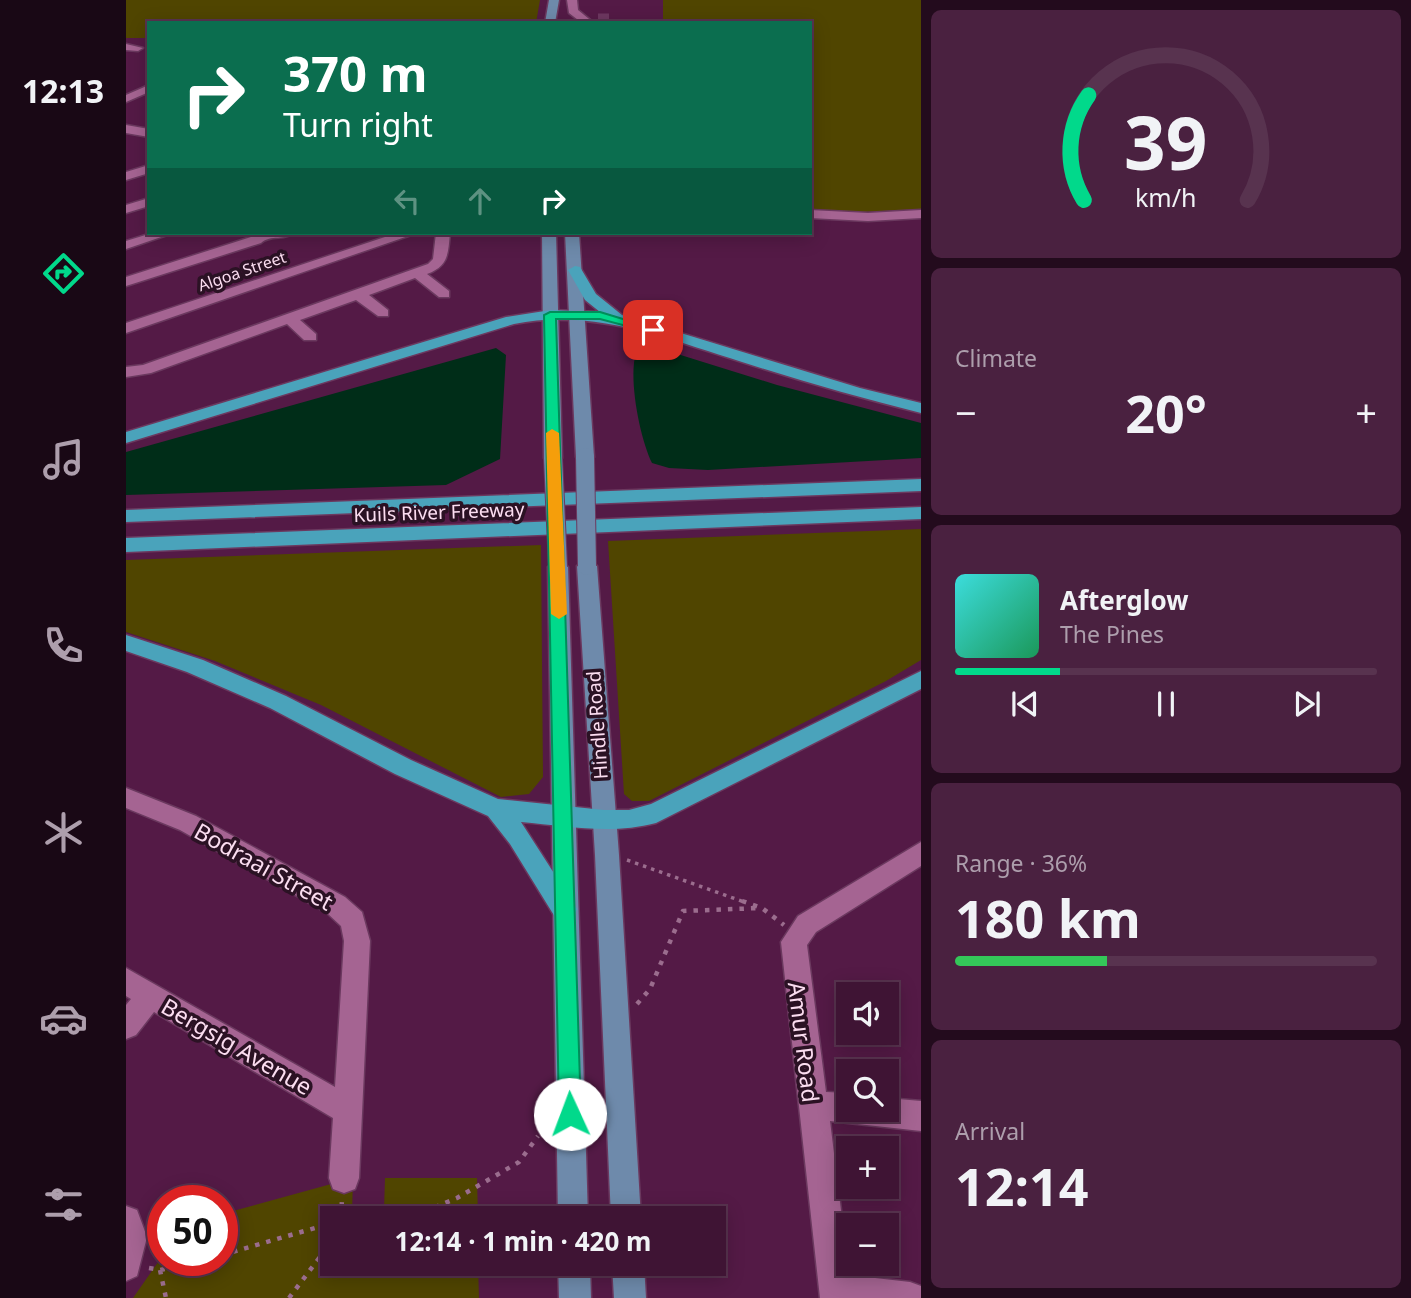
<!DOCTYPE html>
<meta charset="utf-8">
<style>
body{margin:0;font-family:"Noto Sans",sans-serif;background:#4a2140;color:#f1f3f6;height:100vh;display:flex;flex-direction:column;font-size:26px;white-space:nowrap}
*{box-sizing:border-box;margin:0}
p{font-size:23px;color:#ad9eac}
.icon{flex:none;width:38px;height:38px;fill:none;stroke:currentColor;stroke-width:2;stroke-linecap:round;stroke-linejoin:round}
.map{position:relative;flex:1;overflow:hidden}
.panel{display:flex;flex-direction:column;gap:10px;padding:10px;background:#230b1d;width:490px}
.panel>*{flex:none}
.hud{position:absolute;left:21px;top:21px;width:665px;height:214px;border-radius:0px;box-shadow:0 4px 18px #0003,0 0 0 2px #58334f;background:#0b6e4f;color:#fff;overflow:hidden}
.fabs{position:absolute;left:710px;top:982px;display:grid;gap:14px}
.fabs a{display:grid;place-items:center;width:63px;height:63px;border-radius:0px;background:#3f1434;box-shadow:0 4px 18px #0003,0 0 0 2px #58334f;font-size:35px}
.speed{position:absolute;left:21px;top:1185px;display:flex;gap:14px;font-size:35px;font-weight:700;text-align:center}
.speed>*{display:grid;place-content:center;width:91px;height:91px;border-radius:50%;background:#3f1434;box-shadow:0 4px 18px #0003,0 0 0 2px #58334f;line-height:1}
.speed .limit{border:10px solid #d22;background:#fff;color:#111}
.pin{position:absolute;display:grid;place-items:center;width:60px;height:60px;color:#fff;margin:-30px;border-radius:14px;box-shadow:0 4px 10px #0006}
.me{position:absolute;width:77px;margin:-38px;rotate:358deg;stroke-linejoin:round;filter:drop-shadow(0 0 5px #0008)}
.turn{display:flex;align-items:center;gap:24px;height:147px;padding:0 21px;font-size:32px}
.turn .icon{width:91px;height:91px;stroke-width:2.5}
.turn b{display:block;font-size:49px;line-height:60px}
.lanes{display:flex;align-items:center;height:66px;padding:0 21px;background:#0003;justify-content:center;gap:35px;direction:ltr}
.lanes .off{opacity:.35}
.big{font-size:52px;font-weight:700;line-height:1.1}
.panel .widget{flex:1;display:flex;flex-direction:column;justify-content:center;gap:10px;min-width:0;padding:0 24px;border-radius:10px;background:#4a2140}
.panel .dial{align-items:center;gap:0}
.dial svg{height:182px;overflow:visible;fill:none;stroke:#58334f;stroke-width:7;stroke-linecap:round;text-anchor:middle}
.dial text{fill:#f1f3f6;stroke:none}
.song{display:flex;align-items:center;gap:21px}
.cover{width:84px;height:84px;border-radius:10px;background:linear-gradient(135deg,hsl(180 70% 55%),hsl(150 70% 35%))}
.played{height:7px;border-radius:4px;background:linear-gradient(90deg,#01d98b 25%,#58334f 25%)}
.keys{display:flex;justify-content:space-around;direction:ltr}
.heat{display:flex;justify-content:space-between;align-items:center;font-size:38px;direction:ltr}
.charge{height:10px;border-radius:5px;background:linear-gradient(90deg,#34c759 36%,#58334f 0)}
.trip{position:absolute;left:194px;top:1206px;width:406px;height:70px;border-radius:0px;background:#3f1434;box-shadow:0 4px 18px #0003,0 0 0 2px #58334f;font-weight:700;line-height:70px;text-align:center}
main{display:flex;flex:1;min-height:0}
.menu{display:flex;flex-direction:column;width:126px;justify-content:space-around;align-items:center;background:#190815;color:#ad9eac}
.menu .icon{width:49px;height:49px}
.menu .current{color:#01d98b}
.menu b{font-size:32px;color:#f1f3f6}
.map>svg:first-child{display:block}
.green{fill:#504500}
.water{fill:#002d18}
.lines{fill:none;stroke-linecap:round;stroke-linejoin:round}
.minor-tunnel{stroke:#6d3760;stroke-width:11;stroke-dasharray:11 5;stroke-linecap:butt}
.minor-casing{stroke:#6b395f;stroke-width:3}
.major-casing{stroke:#6b395f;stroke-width:3}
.highway-casing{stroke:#6b395f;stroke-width:3}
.path-far1{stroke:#9b6d8e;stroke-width:3.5;stroke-dasharray:3.5 5;stroke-linecap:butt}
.path{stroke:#9b6d8e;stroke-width:4.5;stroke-dasharray:4.5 7;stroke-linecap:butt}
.minor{fill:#a56492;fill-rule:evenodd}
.major{fill:#6e8aab;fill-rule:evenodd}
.highway{fill:#4aa3bb;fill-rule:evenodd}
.major-bridge-casing{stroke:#6b395f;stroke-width:20;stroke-linecap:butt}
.major-bridge{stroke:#6e8aab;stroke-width:18}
.route{fill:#01d98b;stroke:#018d5a;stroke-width:2}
.slow{fill:#f59e0b}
.labels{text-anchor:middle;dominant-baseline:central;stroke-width:7;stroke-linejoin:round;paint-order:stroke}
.far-street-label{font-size:16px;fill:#fbddf0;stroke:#2b1224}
.street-label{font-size:19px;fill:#fbddf0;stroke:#2b1224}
.near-street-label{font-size:23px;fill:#fbddf0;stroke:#2b1224}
</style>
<main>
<nav class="menu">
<b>12:13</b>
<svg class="icon current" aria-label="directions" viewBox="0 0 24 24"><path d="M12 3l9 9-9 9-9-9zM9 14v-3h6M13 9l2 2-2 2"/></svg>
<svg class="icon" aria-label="music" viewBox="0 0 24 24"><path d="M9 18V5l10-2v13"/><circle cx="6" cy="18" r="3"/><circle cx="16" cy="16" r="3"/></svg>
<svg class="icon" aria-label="phone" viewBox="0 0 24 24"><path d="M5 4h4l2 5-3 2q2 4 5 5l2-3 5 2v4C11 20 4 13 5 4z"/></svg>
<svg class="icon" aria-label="climate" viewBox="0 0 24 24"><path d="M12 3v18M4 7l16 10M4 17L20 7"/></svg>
<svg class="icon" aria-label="car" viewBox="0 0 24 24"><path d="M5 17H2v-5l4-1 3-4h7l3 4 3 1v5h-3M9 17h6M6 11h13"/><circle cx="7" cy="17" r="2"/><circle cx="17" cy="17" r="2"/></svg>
<svg class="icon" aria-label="filters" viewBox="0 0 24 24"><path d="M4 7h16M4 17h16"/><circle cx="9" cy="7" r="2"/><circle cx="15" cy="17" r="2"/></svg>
</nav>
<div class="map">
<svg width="795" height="1298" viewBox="0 0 795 1298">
<rect width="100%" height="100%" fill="#541a46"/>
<path class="green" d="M0 0H414L410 23H23V38H0Z
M537 0H795V209L735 212 684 209V23H537Z
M795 529V660L760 681 523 801H506L498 794 482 541Z
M415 545 417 777 403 794 375 797 195 705 89 661 0 632V560Z
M227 1178 226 1214 258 1210 259 1178H351L352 1218H206V1264H352L353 1298H7L37 1255V1260H96V1214Z"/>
<path class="water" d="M370 348 380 355 374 459 320 485 0 495V452Z
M522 349 545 352 651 385 795 423V458L582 470 543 468 526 463C514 439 502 378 510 353Z"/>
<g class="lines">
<path class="minor-tunnel" d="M472 19H483"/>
<g class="minor-casing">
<path id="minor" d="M441 0H451L452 10 468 23H456L443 13Z
M0 44 17 48 12 51 0 50Z
M23 85V92L0 102V95Z
M0 125 23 129V137L0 133Z
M23 165V173L0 180V172Z
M23 198V206L0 213V205Z
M684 210 742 213 795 210V218L742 221 684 218Z
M26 233H47L0 249V241Z
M130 233H168C159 241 145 234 135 243L0 286V277L125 237Z
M271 233H291L0 333V323Z
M310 233H324C322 253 323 266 301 274L323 291V297H313L289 278 243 295 262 310V316H252L230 300 174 320 190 334V340H178L161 324 25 373 0 377V367L17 365 302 264 307 259Z
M0 788 70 816 219 897 236 912 244 941 233 1178 229 1189 218 1193 207 1189 203 1178 207 1118 28 1012 10 1035 0 1039V1005L5 999 0 996V968L209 1087 218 941 215 926 201 913 54 830 0 808Z
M795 842V866L690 932 681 945 700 1092 723 1093V1110H761V1098L795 1101V1131L704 1121 723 1275 784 1282 795 1286V1298H694L655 942 672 916Z
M0 1206 11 1210 21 1237 11 1276 0 1281Z"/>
</g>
<g class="major-casing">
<path id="major" d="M423 0H433L429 23H419Z
M416 233H430L436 458 427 464 418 458Z
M439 233H453L468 457 459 463 450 457Z
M461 559 471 566 493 855 515 1218H485L469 855 451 566Z
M432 560 442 567 462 1218H432L422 567Z
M432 1264H464L465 1298H433Z
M486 1264H518L520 1298H488Z"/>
</g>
<g class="highway-casing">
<path id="highway" d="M449 266 454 267 470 294 496 315 734 388 795 403V413C734 398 675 381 616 362 541 339 468 308 388 324L0 443V432L380 317 425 310 474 312 459 300 442 270Z
M795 479V491L0 522V510Z
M795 507V519L0 552V538Z
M0 635 77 660 160 696 285 760 372 799 478 810H503L525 804 795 671V689L530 823C485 835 441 826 395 822L451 909 447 917 438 921 429 917 384 844 362 816 269 774 144 708 61 672 0 651Z"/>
</g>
<path class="path-far1" d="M501 860 621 903"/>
<path class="path" d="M616 901 636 908 658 925
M511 1004 524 989 557 911 634 908
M215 1218 216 1199
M253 1218 291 1215 331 1198 393 1162 412 1136
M96 1255 206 1223
M23 1268 34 1270 79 1260
M34 1270 40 1298
M163 1298 206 1241"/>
<use href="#minor" class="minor"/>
<use href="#major" class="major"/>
<use href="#highway" class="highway"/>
<g class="major-bridge-casing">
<path id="major-bridge" d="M459 457 461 566
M427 458 432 567"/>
</g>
<use href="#major-bridge" class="major-bridge"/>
</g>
<path class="route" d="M474 312 533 330 527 333 474 319H430L455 1114 452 1121 444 1125 436 1121 433 1114 418 315 424 312Z"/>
<path class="slow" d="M426 429 433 433 441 614 433 619 425 614 420 433Z"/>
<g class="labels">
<g class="far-street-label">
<text transform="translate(116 271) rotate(-19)">Algoa Street</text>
</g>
<g class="street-label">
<text transform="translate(313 512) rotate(-2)">Kuils River Freeway</text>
<text transform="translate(471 725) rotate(-94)">Hindle Road</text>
</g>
<g class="near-street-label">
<text transform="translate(138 866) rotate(29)">Bodraai Street</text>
<text transform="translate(678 1042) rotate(83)">Amur Road</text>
<text transform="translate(111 1046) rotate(30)">Bergsig Avenue</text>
</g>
</g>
</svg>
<div class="fabs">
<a><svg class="icon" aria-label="sound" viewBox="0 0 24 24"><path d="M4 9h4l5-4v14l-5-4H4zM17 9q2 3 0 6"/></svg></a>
<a><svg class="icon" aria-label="search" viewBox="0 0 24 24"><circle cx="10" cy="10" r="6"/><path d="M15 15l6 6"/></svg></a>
<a>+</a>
<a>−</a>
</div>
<div class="speed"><div class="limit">50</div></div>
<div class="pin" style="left:527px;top:330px;background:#d93025"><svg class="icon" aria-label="arrive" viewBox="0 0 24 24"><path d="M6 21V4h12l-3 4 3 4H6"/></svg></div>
<svg class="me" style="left:444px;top:1114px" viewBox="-20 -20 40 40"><circle r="19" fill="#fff"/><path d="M0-13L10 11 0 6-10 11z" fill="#01d98b"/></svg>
<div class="trip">12:14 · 1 min · 420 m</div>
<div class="hud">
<div class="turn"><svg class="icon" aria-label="right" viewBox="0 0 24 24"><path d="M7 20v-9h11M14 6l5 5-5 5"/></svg><div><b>370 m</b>Turn right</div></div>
<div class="lanes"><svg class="icon off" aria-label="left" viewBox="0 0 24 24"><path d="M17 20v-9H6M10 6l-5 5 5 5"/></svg><svg class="icon off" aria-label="ahead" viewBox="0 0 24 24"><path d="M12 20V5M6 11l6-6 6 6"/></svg><svg class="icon" aria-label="right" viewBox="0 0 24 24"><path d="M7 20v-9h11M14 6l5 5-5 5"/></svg></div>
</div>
</div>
<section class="panel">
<div class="widget dial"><svg viewBox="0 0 100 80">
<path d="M14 69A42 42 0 1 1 86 69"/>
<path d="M14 69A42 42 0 0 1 16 23" stroke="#01d98b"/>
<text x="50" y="56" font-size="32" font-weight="700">39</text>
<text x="50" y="72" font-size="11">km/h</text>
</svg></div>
<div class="widget"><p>Climate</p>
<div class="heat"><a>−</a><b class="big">20°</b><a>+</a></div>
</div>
<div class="widget">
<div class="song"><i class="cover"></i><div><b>Afterglow</b><p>The Pines</p></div></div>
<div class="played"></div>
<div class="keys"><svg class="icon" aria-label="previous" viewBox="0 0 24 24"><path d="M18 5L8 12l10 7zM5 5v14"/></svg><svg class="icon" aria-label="pause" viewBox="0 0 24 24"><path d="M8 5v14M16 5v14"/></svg><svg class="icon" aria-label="next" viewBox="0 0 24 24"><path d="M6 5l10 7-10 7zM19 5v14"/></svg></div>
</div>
<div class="widget"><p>Range · 36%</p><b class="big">180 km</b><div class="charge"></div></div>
<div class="widget"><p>Arrival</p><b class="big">12:14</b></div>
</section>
</main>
